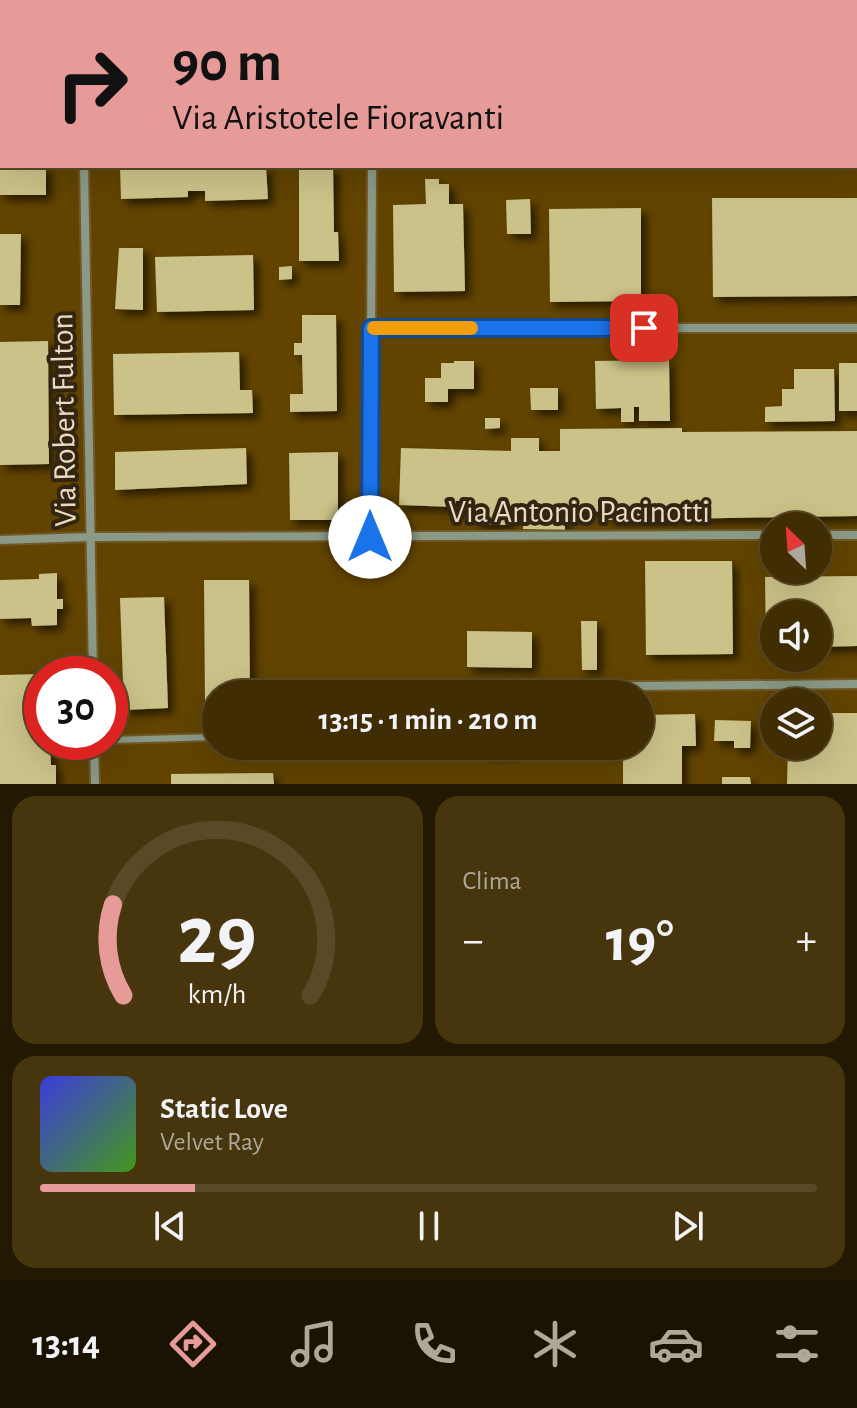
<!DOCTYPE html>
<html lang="it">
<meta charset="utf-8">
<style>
body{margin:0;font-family:"Alegreya Sans",sans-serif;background:#47350e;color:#f1f3f6;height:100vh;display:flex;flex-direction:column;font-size:30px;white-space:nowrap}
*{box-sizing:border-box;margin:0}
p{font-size:26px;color:#aea89a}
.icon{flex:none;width:44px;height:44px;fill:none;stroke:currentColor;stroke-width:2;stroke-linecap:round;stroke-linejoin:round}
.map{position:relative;height:784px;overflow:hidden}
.drawer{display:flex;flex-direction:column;gap:12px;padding:12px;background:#231902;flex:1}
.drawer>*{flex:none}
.top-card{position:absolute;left:0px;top:0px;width:858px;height:168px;box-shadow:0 8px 32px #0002,0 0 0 2px #594926;background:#e69b98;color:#111;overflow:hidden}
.needle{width:52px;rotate:335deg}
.buttons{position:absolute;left:760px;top:512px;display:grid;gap:16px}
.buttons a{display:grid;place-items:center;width:72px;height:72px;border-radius:50%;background:#402d04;box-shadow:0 8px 32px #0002,0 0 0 2px #594926;font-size:40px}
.speed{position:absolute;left:24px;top:656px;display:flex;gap:16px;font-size:40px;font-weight:700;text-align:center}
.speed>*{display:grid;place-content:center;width:104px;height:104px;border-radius:50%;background:#402d04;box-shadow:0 8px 32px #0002,0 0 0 2px #594926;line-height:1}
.speed .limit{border:12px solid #d22;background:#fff;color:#111}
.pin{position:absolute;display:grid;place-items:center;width:68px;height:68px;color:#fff;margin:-34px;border-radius:16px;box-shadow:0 4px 12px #0006}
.me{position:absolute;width:88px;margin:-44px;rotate:0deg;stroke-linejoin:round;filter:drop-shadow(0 0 6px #0008)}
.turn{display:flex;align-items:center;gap:28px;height:168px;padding:0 40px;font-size:36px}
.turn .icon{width:104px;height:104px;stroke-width:2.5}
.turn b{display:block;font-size:56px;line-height:68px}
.big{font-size:60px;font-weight:700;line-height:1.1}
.drawer .widget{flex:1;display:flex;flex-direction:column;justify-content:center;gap:12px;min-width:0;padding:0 28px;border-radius:24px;background:#47350e}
.drawer .dial{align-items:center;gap:0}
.dial svg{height:208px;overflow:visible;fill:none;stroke:#594926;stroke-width:7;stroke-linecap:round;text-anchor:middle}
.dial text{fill:#f1f3f6;stroke:none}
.song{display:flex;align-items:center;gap:24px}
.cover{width:96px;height:96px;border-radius:12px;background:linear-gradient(135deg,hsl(240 70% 55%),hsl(100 70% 35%))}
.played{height:8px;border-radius:4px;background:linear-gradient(90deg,#e69b98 20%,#594926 20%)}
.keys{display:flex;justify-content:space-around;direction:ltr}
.heat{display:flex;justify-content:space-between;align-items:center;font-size:44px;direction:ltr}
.drawer .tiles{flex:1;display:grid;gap:12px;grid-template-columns:1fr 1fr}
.widget:last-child{grid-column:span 2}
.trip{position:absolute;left:202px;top:680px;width:452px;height:80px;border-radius:40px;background:#402d04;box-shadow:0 8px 32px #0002,0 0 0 2px #594926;font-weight:700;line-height:80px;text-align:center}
.tabs{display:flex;height:128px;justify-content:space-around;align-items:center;background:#1a1202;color:#aea89a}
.tabs .icon{width:56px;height:56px}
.tabs .on{color:#e69b98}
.tabs b{font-size:36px;color:#f1f3f6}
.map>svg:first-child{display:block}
.built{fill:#624400;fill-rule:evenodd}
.building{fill:#cbc289;filter:url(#shadow)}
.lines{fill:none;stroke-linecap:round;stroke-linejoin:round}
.service-casing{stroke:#705827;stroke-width:10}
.minor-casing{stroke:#705827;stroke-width:12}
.service{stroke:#8a9a87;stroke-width:6}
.minor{stroke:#8a9a87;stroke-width:8}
.route-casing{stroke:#114b97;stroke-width:20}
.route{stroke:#1a73e8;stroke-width:14}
.slow{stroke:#f59e0b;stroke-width:14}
.labels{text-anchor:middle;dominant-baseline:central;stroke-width:8;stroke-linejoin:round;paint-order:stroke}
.street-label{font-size:32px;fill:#e9dac1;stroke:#322612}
</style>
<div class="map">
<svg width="857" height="784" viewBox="0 0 857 784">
<defs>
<filter id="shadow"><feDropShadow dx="5.5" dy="5.5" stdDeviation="4" flood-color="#0009"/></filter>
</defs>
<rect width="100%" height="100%" fill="#563c05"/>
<path class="built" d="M0 0 202 2H2V166H856V2L372 0H857V784H0ZM774 526H818V570H774ZM774 614H818V658H774ZM42 674H110V742H42ZM216 694H640V746H216ZM774 702H818V746H774Z"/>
<path class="building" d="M0 166H46V195H0Z
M120 166H266L268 199 205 201V191H188V197L121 199Z
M299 166H333L334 232H338L339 261H299Z
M425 179H439V184H449V204H463L465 291 394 292 393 205 426 204Z
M712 198H857V296L713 297Z
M530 199 531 234H507L506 200Z
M641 208V301L550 302 549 209Z
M0 234H21L20 305H0Z
M119 248H143V310L115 309Z
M253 255 254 310 157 312 155 257Z
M292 266V279L279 280V267Z
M302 315H336L337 411 290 412V394H303L302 355H294V343H302Z
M48 341 49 464 0 465V342Z
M239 352 240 390H252L253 413 114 415 113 354Z
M669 360 670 421H639V407H634V422H621V408L596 409 595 361Z
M454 361H474V389H448V402H425V378H441V363H454Z
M839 363H857V411H839Z
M794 369H834L835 421 765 422V407L782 406V389H794Z
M530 388H558V410H531Z
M485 418H500V428L485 429Z
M682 428V432L857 431V516L608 520V512L565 510V530L523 529 524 509 509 508 508 525 475 524V501H456V507L399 505 401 448 511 451V438H539V451H560V429Z
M246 448 247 484 115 490V452Z
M338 452V520H290L289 453Z
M645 561H732L733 654 646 655Z
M57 573V599H63V609H57V625L32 626 31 618 0 619V580L39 579V574Z
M857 576V646L818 647V614H774V648H766L765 577Z
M204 580H249L250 694H216V703H205Z
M164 597 168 708 124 710 120 598Z
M581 621H597V670H582Z
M467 631 532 632V668L467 667Z
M42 674V742H50L51 765H56V784H0V675Z
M818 713H857V784H787L788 746H818Z
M695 714 696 746H682V784H623V746H640V715Z
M715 720 751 721 750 748H734V741H714Z
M482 746H513V753L482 754Z
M273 773 274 784H171V774Z
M722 777H750L751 784H722Z"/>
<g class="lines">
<g class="service-casing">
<path id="service" d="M110 740 216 737"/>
</g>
<g class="minor-casing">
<path id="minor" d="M82 0V2
M371 0V2
M856 162H857
M84 166 93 674
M371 328H857
M818 535H857
M370 537 372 166
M0 540 89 537 774 535
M537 687 857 684
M94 742 95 784"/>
</g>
<use href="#service" class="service"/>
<use href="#minor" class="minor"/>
</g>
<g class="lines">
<g class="route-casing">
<path id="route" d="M370 537 371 328H644"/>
</g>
<use href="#route" class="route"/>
<path class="slow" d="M374 328H471"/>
</g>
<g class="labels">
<g class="street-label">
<text transform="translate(64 420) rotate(-91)">Via Robert Fulton</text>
<text x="579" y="512">Via Antonio Pacinotti</text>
</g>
</g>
</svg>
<div class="buttons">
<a><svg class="needle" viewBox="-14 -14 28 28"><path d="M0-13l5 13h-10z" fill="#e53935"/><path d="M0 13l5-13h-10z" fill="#aea89a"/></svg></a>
<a><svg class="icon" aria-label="sound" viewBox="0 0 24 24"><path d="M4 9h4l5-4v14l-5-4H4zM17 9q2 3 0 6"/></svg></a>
<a><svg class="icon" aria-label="layers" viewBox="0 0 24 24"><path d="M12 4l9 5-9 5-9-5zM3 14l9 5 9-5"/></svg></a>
</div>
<div class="speed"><div class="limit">30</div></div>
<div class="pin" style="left:644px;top:328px;background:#d93025"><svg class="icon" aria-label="arrive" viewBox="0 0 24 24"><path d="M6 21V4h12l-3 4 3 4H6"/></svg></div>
<svg class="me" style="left:370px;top:537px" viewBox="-20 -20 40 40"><circle r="19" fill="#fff"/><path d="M0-13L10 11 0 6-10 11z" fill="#1a73e8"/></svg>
<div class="trip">13:15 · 1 min · 210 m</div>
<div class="top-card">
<div class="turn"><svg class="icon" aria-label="right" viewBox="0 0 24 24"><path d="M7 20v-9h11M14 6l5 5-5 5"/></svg><div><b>90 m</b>Via Aristotele Fioravanti</div></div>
</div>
</div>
<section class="drawer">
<div class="tiles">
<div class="widget dial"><svg viewBox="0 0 100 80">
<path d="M14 69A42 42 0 1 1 86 69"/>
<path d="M14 69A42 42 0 0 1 10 34" stroke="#e69b98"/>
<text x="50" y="56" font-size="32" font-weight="700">29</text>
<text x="50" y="72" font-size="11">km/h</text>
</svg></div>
<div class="widget"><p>Clima</p>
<div class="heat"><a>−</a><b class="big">19°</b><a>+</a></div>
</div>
<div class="widget">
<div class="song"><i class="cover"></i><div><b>Static Love</b><p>Velvet Ray</p></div></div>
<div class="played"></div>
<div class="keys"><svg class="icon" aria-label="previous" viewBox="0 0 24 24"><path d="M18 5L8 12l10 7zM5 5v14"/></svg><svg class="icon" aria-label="pause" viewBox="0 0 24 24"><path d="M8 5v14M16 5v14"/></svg><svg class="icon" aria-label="next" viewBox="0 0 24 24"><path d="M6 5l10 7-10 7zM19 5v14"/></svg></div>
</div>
</div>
</section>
<nav class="tabs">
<b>13:14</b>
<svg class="icon on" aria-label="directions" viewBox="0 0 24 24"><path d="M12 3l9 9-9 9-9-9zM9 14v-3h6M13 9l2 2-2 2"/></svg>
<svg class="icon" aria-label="music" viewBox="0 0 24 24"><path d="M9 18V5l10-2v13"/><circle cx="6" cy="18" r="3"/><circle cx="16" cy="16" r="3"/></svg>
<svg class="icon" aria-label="phone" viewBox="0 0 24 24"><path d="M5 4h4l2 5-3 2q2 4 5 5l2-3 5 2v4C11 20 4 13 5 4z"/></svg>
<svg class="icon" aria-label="climate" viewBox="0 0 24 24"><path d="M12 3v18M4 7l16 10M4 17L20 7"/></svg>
<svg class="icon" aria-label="car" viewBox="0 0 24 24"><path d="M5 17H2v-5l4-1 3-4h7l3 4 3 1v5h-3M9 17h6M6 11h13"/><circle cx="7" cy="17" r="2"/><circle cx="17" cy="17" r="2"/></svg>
<svg class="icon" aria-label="filters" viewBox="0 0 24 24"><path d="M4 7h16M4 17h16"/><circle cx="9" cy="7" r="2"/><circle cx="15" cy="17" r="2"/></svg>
</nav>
